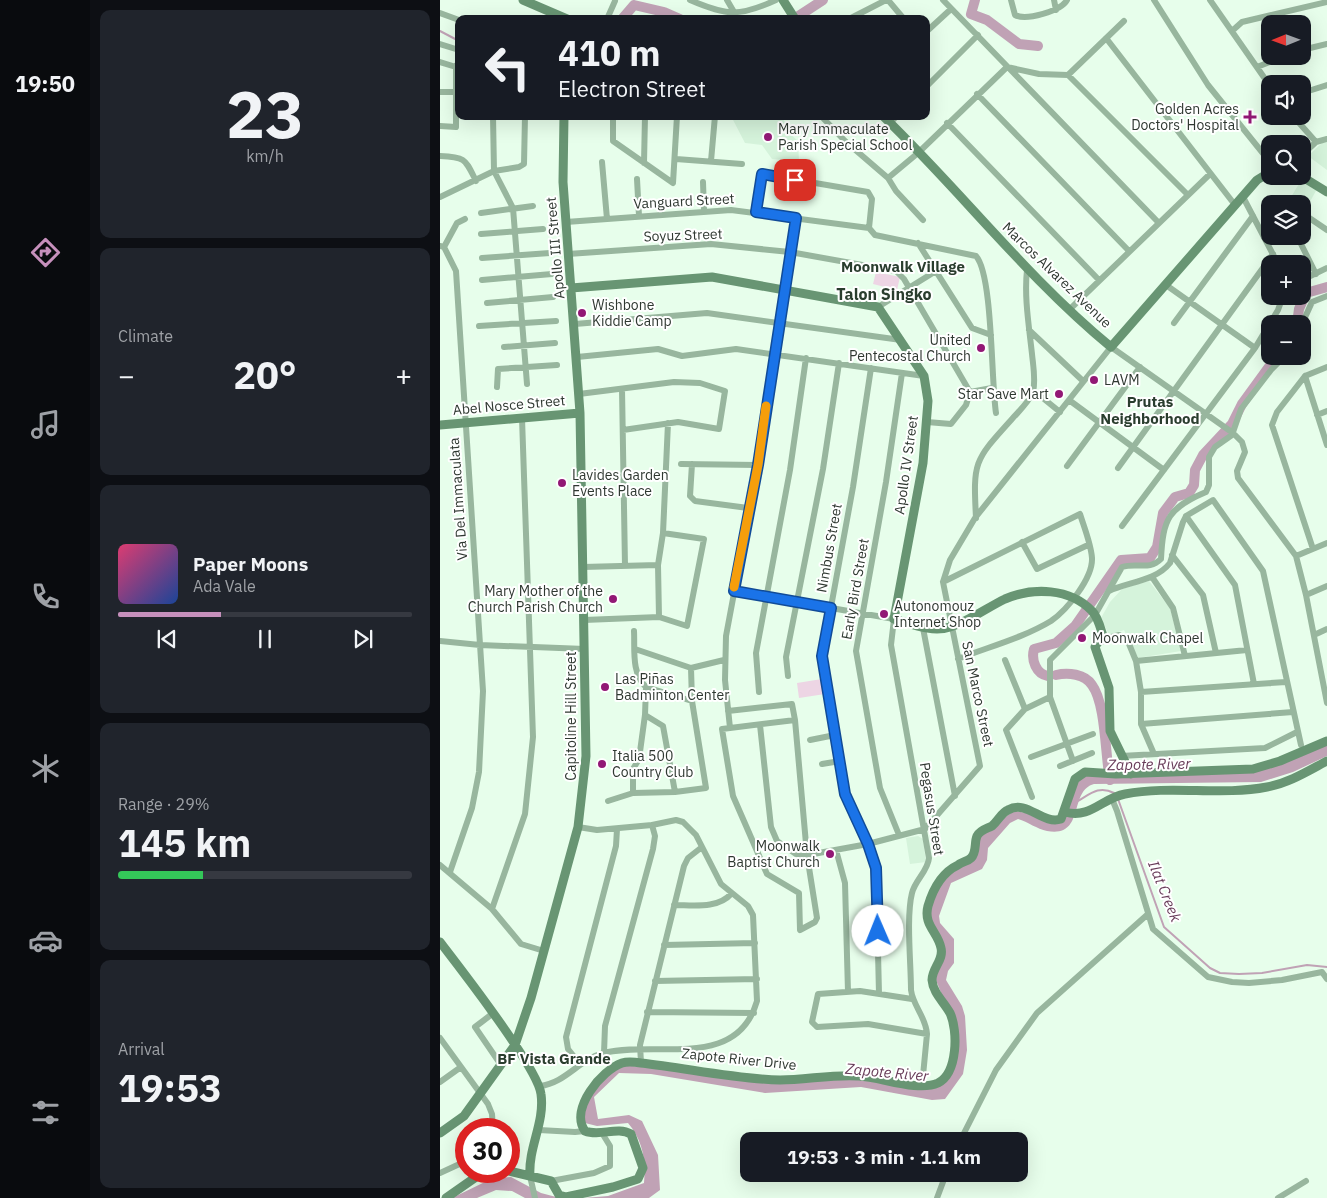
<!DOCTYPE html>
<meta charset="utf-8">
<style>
body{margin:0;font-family:"IBM Plex Sans",sans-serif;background:#20242c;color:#f1f3f6;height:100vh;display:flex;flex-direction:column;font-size:19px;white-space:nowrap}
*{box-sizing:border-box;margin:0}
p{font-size:16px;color:#9ea1a6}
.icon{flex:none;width:28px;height:28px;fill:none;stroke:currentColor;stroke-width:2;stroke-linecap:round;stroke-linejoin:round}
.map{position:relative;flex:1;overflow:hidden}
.drawer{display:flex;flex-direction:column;gap:10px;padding:10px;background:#0d0f14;width:350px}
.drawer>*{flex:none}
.top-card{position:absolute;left:15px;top:15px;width:475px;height:105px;border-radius:10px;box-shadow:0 5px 20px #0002;background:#171b24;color:#f1f3f6;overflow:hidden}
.needle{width:32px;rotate:269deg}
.controls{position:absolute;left:821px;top:15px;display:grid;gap:10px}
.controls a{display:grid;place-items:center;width:50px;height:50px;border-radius:10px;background:#171b24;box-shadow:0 5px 20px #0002;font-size:25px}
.speed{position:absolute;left:15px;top:1118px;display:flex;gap:10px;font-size:25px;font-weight:700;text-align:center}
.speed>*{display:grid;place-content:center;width:65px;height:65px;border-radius:50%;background:#171b24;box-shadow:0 5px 20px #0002;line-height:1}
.speed .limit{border:8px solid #d22;background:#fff;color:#111}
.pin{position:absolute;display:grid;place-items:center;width:42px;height:42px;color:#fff;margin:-21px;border-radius:10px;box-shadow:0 2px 8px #0006}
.me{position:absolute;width:55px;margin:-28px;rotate:359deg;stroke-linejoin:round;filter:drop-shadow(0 0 4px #0008)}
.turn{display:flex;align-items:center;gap:18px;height:105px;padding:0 20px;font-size:22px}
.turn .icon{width:65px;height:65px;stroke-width:2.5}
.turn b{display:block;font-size:35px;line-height:42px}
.big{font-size:38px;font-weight:700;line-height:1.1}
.drawer .tile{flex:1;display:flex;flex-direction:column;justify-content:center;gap:8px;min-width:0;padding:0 18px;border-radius:10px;background:#20242c}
.drawer .dial{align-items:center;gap:0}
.dial b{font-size:65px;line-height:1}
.song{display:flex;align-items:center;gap:15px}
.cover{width:60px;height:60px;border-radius:8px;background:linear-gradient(135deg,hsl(340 70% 55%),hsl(220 70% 35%))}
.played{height:5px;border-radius:2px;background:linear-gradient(90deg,#c690bc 35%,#363941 35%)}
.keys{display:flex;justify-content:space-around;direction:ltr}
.heat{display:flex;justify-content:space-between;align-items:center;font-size:28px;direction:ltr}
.charge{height:8px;border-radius:4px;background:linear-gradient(90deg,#34c759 29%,#363941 0)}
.trip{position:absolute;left:300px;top:1132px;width:288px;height:50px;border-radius:10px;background:#171b24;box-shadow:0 5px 20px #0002;font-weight:700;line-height:50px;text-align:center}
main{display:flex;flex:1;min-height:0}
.dock{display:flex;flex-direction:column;width:90px;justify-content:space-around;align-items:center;background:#090b0e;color:#9ea1a6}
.dock .icon{width:35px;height:35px}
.dock .current{color:#c690bc}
.dock b{font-size:22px;color:#f1f3f6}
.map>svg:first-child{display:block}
.built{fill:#d5f3db}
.green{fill:#edd5e4}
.water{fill:#c0a2b5}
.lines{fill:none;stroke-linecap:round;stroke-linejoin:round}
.stream{stroke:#c0a2b5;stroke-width:2}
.river{stroke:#c0a2b5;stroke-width:10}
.street{stroke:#98b69e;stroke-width:6}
.secondary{stroke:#689573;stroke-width:9}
.route-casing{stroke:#114b97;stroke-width:12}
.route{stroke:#1a73e8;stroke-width:9}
.slow{stroke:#f59e0b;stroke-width:9}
.poi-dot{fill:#921875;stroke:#fff;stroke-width:2}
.labels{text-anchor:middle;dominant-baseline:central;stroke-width:4;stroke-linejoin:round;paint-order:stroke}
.poi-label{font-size:14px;fill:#2f3831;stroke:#fff;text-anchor:start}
.street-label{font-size:14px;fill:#2f3831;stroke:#fff}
.neighbourhood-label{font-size:15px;font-weight:bold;fill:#2a3d2e;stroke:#fff}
.water-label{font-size:15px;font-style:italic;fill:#683c59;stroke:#fff}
.quarter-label{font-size:16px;font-weight:bold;fill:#2a3d2e;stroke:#fff}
</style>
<main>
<nav class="dock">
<b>19:50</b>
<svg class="icon current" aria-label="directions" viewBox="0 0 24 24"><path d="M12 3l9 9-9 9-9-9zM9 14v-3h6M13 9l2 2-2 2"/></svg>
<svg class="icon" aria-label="music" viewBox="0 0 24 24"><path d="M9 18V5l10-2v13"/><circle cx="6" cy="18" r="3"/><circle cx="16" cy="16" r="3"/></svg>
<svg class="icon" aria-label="phone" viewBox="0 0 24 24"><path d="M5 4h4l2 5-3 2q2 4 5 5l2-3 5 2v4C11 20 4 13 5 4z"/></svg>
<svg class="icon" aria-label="climate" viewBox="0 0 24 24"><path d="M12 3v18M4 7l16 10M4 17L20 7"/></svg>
<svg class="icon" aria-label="car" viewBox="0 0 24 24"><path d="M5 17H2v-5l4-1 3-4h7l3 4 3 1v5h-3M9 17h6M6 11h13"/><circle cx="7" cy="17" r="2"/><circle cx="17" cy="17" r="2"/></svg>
<svg class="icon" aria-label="filters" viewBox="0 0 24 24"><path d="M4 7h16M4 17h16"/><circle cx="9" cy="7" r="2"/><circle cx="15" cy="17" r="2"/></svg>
</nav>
<section class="drawer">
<div class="tile dial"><b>23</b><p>km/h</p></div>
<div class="tile"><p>Climate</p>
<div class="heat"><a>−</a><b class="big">20°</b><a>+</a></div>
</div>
<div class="tile">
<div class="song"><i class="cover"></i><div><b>Paper Moons</b><p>Ada Vale</p></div></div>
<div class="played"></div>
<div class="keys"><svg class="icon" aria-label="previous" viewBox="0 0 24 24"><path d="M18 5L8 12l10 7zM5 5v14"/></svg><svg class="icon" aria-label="pause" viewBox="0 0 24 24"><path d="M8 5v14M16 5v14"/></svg><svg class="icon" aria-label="next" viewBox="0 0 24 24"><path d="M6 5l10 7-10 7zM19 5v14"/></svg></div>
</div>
<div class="tile"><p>Range · 29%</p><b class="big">145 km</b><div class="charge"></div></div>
<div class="tile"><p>Arrival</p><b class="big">19:53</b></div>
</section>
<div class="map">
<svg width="887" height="1198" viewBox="0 0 887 1198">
<rect width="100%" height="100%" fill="#e7feeb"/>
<path class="built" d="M291 116H342L349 133 358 141 359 161 332 159 322 145 305 143Z
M887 142V170L868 156 882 143Z
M862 179 877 189 867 207 851 197Z
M709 581 730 608 741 651 698 658 684 630 669 635 661 618 670 602 682 589Z
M478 836 483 839 486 862 470 864 466 838Z"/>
<path class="green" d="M436 272 460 277 457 290 433 284Z
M382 679 385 694 359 698 357 683Z"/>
<path class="water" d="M887 744V756L853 772 821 782 654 784C628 791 646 838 607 831 597 829 588 822 578 819L570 823 548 848 547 860 542 869 511 883 499 916 500 923 514 939V963L508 971 506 980 522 1006 525 1016 527 1050 523 1074 505 1099 492 1100 421 1087 325 1093 211 1074 179 1073 154 1097 158 1119 189 1115 202 1121 218 1155 220 1190 209 1198H144L168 1196 204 1183C206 1160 203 1141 188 1123L157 1126 145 1123 142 1111 160 1081 184 1065 325 1081 398 1077 500 1086 510 1069 515 1028 494 975 501 959 490 924 489 908 504 877 535 858 541 834 574 811 624 819C632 803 632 787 643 773L815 772Z
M71 1177 101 1193 120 1198H85L72 1191 56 1190 37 1198H12L51 1179Z"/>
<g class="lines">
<path class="stream" d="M0 31 19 41
M678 799 724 927 770 968 780 973 799 974 822 973 867 965 887 967
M638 801C650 794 659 785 674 793"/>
<path class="river" d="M535 0 531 14 547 20 579 44 598 46
M182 19 194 5 224 12 240 19
M354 19 383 0
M857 324 859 309 866 293 887 287
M616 675C628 672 645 674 652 685 666 704 665 755 670 780
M608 676C596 674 591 660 594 649L616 643 635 626 681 560 710 558 717 547 723 513 735 497 749 493 754 485 755 470 763 455 792 424 802 404 837 356"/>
<path class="street" d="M250 0C287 16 299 17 336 0
M287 0 294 12
M448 0 464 19
M503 0 718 222
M571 0 575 15C586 21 621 11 627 0
M614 0 616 10
M714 0 768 85 830 162
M770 0 830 86
M0 13 19 20
M167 19 175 1
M409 19 446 0
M792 31 802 22 887 2
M486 32 511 9
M666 38 795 205
M0 44 19 50
M862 50 887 44
M0 62 16 67
M817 67 845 56
M628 75 747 194
M486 87 538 35
M0 92H19
M862 93 887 85
M537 94 689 251
M53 116 54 171 73 208 87 384
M173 116V141L233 183 237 116
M381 116 405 141 448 178 456 191 483 220
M853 116 876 142
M450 123 457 116
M507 123 659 280
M0 126 16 127V67L19 61
M862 155 876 142 887 139
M0 156C26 157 25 159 36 181
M236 159 302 164
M271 161 275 116
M162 162 167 219
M204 163 205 116
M448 178 478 153 567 67 599 74 628 75 684 21
M197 179 199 216
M263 182 264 211
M0 197 54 171 79 167 84 164 85 116
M803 197 838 264
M841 204 844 201 847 204
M316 211 322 174 428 192 432 199 429 228
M41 213 93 206
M862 213 887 230
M126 222 291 210 429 228 435 235 536 256C553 275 551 382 556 413
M41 234 103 229
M857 236 876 274
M478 243 532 328 551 335
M0 246 4 247 16 271 43 691 39 772 32 808 10 872
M4 247 17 223 25 219
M128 254 271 244 350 252 456 271 464 279 530 392 526 405 511 424 487 422
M42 258 110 253
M42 280 112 274
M862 280 887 268
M726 285 815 348
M47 303 113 297
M438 307 496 271
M629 310 770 174
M734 323 813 216
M135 324 267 313 461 340
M862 324 872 302 887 296
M39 326 116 321
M589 330 643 381
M64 347 115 343
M137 357 218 349 242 356 296 349 484 376
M431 368 413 487 382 656 405 794 428 844 436 868 439 994
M865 376 837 412 832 425 873 549
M865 376 887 445
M865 376 887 367
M57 387 58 369 117 365
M182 389 185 566
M593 390 620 412
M530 392 552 388
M139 394 234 382 260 383 285 391 279 429 238 422 183 430
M629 400 724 470
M877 415 887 411
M241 464 318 465
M252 464 250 496 255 501 308 508
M627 466 700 367
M678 468 833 254
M746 516 795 585 814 684
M536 518C533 461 534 461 572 419 579 411 589 402 593 392 596 380 593 365 592 354 589 326 584 297 587 270
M682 526 815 348 838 310 843 296
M582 542 597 569 648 545
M732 555 763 595 776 653
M856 556 887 543
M143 567 218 565
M712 577 733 608 745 656
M503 582 640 514C644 527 651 544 652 558 653 578 627 610 611 621 583 638 548 647 518 659
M294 591 454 619 451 645 489 858C488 871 475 880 472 893 466 917 471 964 471 990 473 1006 486 1017 487 1034L482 1086
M669 591C688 582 716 581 730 563L743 522 746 516 773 500 823 571 861 745
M866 595 887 586
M219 617 218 565 223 533 228 423
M144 620 219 617 247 626 264 539 223 533
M483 628 515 796
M874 635 887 629
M664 639 679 635 687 639 696 661 701 692V724L714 754
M0 641 40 645 145 649
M195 649 251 668 284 660
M565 660 585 709
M696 661 807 650
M348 676 346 657 383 469 399 363
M206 687 252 701
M319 692 316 653 350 470 366 358
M701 692 846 682
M610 697 633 761
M288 711 352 704 355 720 367 855 377 918 375 922 360 930 359 893 327 874 293 796 282 729 355 720
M205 715 223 726 235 792
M701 724 853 712
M320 725 331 827 337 841 356 854 362 856 428 844 485 829 540 766 503 582 510 560 535 518 671 347 793 433 802 442 805 452 797 471 798 478 856 556 866 595 887 703
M290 728 285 680 286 636 318 465 356 217
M370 740 395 735
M681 756 825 748 857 732
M591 757 653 734
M382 764 400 761
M620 766 652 753
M193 793V769L199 759 205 715 206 687C191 673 195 649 194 631
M592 797 566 730 585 709 610 697V660L655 615 682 567C697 562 709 571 721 559 723 519 728 508 766 492L769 485V457L775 447 792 435 801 409 831 370 845 356
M672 799 677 811 713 929 768 977 792 982 809 983 842 980 882 972 887 979
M168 801 193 793 235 792 266 788 252 701 251 668
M459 835 440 788 416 651 446 482 462 373
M396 850 405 883 408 992
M0 865 52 909 81 944 104 951
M234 905C253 905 278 909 291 894
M52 909 85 814 93 737 82 418
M224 945 315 943
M215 981 317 979
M472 999 420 991 378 994 372 1022 377 1027 428 1024 487 1034
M207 1012 314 1013
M52 1014 35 1027 61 1065
M0 1038 48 1104 52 1114 53 1129
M164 1053 165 1026 213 849 215 836 212 825
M201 1063 200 1045 244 866 248 858 262 847
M140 1064 128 1049 126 1037 176 846 177 829
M0 1082 21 1067
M100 1086C126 1083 139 1059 164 1053 216 1040 297 1071 317 1001L313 915 308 906 281 884 256 835 243 822 236 820 212 825 157 830 138 827
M99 1130 135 1132 145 1131
M520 1141 556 1070 597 1013 708 914
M0 1173 26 1161
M90 1176 95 1198
M111 1181 154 1173 170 1166V1146L162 1133
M497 1198 506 1174
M838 1198 866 1181"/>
<path class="secondary" d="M83 0 127 19
M343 0 355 19
M443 116C521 191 587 278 671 347L817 180 830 172
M861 176 887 192
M131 288 272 277 438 307 484 376 488 401 483 463 454 619C472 624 492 633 510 627 528 622 548 607 565 599 593 587 630 588 652 611 659 618 661 631 664 639L658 642 655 647 669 688 670 731 691 774
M0 425 140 413
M625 812C651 819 662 798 685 794 732 785 781 796 827 787 849 783 868 771 887 761
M0 942C20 968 98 1068 101 1094 105 1123 88 1147 90 1176
M0 1133 24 1116 75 1045 91 998 138 827 146 756 140 413 123 182 124 116
M69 1171 111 1181 119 1195 126 1197 173 1187 198 1179 203 1168 191 1134C177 1126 160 1137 145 1131 129 1109 162 1070 182 1063 188 1061 195 1062 201 1063 247 1068 294 1079 340 1080 366 1080 393 1074 419 1076 441 1077 478 1092 498 1083 518 1073 518 1030 510 1013 504 1002 493 993 492 980 492 968 504 960 501 948 498 932 483 925 488 906 493 889 501 873 518 865 522 862 528 861 531 858 537 852 534 843 537 836 540 830 546 829 552 826 558 821 561 813 568 810 587 799 602 825 621 819L635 779 645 772 676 774 813 769 840 761 887 741
M6 1198 36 1177 49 1171"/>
</g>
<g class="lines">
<g class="route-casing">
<path id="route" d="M355 180 322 174 316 212 356 218 318 465 294 591 391 608 382 656 405 794 428 844 436 868 438 931"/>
</g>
<use href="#route" class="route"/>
<path class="slow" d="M294 587 318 465 326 406"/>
</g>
<g class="poi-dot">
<path d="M807.5 109.5h5v5h5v5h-5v5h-5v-5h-5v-5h5z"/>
<circle cx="328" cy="137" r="5"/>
<circle cx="142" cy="313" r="5"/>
<circle cx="541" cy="348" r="5"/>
<circle cx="654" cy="380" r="5"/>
<circle cx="619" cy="394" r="5"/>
<circle cx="122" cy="483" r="5"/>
<circle cx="173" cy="599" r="5"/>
<circle cx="444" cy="614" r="5"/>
<circle cx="642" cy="638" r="5"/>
<circle cx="165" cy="687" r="5"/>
<circle cx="162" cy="764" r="5"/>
<circle cx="390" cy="854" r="5"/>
</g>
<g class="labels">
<g class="poi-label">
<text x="799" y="109" text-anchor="end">Golden Acres<tspan x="799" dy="16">Doctors' Hospital</tspan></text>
<text x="338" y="129">Mary Immaculate<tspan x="338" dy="16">Parish Special School</tspan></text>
<text x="152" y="305">Wishbone<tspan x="152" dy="16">Kiddie Camp</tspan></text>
<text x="531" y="340" text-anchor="end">United<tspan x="531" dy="16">Pentecostal Church</tspan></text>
<text x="664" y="380">LAVM</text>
<text x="609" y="394" text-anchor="end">Star Save Mart</text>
<text x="132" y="475">Lavides Garden<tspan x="132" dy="16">Events Place</tspan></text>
<text x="163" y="591" text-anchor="end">Mary Mother of the<tspan x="163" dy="16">Church Parish Church</tspan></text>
<text x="454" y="606">Autonomouz<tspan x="454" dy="16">Internet Shop</tspan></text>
<text x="652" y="638">Moonwalk Chapel</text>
<text x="175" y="679">Las Piñas<tspan x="175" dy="16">Badminton Center</tspan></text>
<text x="172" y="756">Italia 500<tspan x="172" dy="16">Country Club</tspan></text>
<text x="380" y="846" text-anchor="end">Moonwalk<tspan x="380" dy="16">Baptist Church</tspan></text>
</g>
<g class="street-label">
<text transform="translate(244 201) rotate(-3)">Vanguard Street</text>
<text transform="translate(243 235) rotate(-2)">Soyuz Street</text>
<text transform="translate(115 248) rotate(-95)">Apollo III Street</text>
<text transform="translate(617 275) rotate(44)">Marcos Alvarez Avenue</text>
<text transform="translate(69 405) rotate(-5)">Abel Nosce Street</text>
<text transform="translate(466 465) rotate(-82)">Apollo IV Street</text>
<text transform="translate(18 499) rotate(-94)">Via Del Immaculata</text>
<text transform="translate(389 548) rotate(-80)">Nimbus Street</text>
<text transform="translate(415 589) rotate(-80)">Early Bird Street</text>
<text transform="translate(538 694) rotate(78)">San Marco Street</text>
<text transform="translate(131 716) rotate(-90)">Capitoline Hill Street</text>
<text transform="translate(492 809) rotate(81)">Pegasus Street</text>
<text transform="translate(299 1059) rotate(6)">Zapote River Drive</text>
</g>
<g class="neighbourhood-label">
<text x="463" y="266">Moonwalk Village</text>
<text x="710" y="401">Prutas<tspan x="710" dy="17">Neighborhood</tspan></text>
<text x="114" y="1058">BF Vista Grande</text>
</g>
<g class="water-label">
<text transform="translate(709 764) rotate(-1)">Zapote River</text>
<text transform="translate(725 891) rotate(68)">Ilat Creek</text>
<text transform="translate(447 1072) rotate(5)">Zapote River</text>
</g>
<g class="quarter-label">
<text x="444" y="294">Talon Singko</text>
</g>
</g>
</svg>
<div class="controls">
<a><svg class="needle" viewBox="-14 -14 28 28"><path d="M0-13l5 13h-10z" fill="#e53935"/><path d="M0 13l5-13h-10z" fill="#9ea1a6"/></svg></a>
<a><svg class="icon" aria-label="sound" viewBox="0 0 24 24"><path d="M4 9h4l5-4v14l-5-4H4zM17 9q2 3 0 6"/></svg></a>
<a><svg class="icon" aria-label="search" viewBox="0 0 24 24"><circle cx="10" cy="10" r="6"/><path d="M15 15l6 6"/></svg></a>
<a><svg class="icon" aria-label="layers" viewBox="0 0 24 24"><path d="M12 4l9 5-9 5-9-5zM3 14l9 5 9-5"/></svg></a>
<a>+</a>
<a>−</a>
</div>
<div class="speed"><div class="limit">30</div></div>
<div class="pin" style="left:355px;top:180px;background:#d93025"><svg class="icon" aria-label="arrive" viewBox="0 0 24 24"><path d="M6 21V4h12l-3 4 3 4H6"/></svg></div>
<svg class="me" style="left:438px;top:931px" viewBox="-20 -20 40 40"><circle r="19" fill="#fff"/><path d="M0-13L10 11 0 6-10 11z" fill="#1a73e8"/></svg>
<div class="trip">19:53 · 3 min · 1.1 km</div>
<div class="top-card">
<div class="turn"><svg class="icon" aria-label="left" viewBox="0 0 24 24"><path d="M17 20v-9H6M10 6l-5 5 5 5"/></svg><div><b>410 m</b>Electron Street</div></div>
</div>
</div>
</main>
